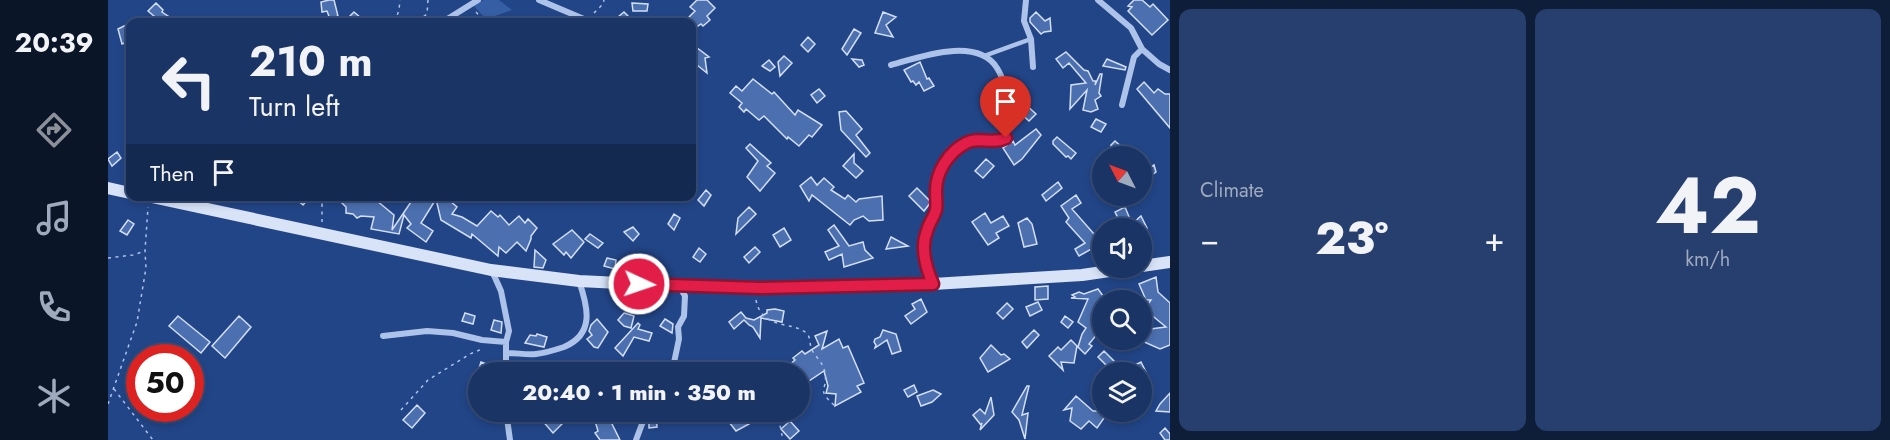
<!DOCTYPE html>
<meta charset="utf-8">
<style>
body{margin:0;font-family:Jost,sans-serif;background:#273f6e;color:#f1f3f6;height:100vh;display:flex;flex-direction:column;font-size:22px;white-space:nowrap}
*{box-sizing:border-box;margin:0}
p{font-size:20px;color:#9faabf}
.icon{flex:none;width:33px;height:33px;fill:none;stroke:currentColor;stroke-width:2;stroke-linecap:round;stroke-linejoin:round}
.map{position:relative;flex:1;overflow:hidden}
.sheet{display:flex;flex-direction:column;gap:9px;padding:9px;background:#0e1d38;width:720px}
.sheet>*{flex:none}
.hud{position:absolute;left:18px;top:18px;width:570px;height:183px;border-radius:12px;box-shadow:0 3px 9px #0003,0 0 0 2px #384f79;background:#1a3465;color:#f1f3f6;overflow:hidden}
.needle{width:39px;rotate:312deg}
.fabs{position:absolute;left:984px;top:146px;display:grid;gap:12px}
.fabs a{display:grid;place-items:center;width:60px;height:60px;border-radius:50%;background:#1a3465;box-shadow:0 3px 9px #0003,0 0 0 2px #384f79;font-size:30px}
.speed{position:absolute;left:18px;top:344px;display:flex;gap:12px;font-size:30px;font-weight:700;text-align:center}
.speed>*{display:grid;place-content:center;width:78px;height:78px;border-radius:50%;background:#1a3465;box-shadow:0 3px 9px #0003,0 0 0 2px #384f79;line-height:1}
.speed .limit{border:9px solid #d22;background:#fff;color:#111}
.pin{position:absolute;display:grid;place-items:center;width:51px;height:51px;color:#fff;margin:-62px -26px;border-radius:50% 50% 50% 0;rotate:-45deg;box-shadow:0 0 6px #0007}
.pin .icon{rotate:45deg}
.me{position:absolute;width:66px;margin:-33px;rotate:93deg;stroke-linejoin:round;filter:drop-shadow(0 0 4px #0008)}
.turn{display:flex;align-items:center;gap:21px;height:126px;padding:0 24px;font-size:27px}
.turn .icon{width:78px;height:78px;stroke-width:2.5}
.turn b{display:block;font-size:42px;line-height:51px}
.then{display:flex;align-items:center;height:57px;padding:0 24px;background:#0003;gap:12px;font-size:22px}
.big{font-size:45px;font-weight:800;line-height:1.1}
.sheet .widget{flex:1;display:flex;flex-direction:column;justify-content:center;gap:9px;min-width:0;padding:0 21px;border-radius:12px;background:#273f6e}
.sheet .dial{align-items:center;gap:0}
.dial b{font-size:78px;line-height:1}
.heat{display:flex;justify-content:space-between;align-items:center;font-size:33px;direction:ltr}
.sheet .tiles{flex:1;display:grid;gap:9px;grid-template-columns:repeat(2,1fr)}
.trip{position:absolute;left:360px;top:362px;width:342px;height:60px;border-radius:30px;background:#1a3465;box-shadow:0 3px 9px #0003,0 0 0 2px #384f79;font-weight:800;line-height:60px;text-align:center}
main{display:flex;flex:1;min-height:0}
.dock{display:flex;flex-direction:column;width:108px;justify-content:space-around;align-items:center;background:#0a1528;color:#9faabf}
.dock .icon{width:42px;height:42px}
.dock .on{color:#8c9099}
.dock b{font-size:27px;color:#f1f3f6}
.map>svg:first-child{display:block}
.green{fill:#365ea4}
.building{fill:#4b6faf;stroke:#d2dff7;stroke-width:1.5}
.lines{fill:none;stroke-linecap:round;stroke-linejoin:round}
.path{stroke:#adc3e9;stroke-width:1.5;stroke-dasharray:3 4.5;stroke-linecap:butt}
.service{stroke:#adc3e9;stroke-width:4.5}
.minor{stroke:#adc3e9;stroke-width:6}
.secondary{stroke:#d8e3f8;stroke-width:12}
.route-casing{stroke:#92132f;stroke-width:15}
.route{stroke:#e11d48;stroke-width:10}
</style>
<main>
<nav class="dock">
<b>20:39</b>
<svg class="icon on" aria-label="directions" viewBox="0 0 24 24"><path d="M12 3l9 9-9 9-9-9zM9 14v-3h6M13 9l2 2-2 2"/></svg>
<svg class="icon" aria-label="music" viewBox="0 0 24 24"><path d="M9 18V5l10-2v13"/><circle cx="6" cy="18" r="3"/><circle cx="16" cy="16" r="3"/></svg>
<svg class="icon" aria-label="phone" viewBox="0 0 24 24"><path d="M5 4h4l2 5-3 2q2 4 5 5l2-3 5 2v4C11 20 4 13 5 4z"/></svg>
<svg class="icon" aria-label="climate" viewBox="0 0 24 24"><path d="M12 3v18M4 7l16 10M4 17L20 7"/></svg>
</nav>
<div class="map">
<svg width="1062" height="440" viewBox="0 0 1062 440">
<rect width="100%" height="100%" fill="#224587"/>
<path class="green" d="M376 0H391L404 10 378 19 365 5Z"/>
<path class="building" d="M221 0H226L230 16 222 19 219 11 214 12 213 2Z
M589 0H599L607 8 599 16 602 20 595 26 593 24 584 30V20L581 17 587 11 582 7Z
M1026 0H1034L1042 7 1045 4 1060 20 1044 35 1020 11 1024 7 1020 6Z
M48 3 55 10 54 12 69 22H53L40 11Z
M524 3 540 4 539 11H525Z
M246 12 253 18 248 22H236Z
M516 12 526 22H516L510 17Z
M775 12 788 17 778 25 785 37 767 33Z
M928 12 937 21 942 18 943 31 936 32 933 34 922 22V18Z
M18 25 22 41 14 44 10 29Z
M746 29 753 33 739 55 734 49Z
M700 37 707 44 700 52 693 45Z
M584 44 601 57 597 58 599 73 589 65 584 73Z
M958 52 976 70 980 71 985 81H988L987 85 992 74H994L991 93 993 96 987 100 990 109 983 112 975 110 979 90 962 109 963 85 978 83 961 63 955 68 948 59Z
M676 56 684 63 672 76 670 62Z
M744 59 754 60 756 65 751 67Z
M999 59 1018 67 1017 70 995 66Z
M661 60 667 67 662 71 654 66Z
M812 62 819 79 821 78 826 86 816 91 811 82 808 85 805 81 803 82 796 70Z
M645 79 664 94 666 92 687 115 690 110 714 125 704 137 701 135 691 146 680 137 679 139 656 116 651 120 638 109 636 112 631 107 634 103 622 93 628 86 634 91Z
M1036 82 1046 93 1050 89 1057 94H1062V128L1029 89Z
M711 89 717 96 709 103 703 95Z
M905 93 928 114 921 121 912 113 910 118 895 105Z
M738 111 754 129 748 135 762 153 758 157 733 130 731 112Z
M988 119 998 124 993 132 983 127Z
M928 129 933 135 914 159 906 165 895 148 905 141 907 145Z
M949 137 968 153 963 159 960 156 958 157 945 144V141Z
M1007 141 1024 156H1011L1003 148V145Z
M642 144 663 163 659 166 667 173 652 191 639 177 650 161 638 148Z
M9 152 13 158 4 166 0 159Z
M746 154V163L755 171 748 178 735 166Z
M878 159 886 166 875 178 867 171Z
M1046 165 1048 172 1034 182V173Z
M703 177 709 185 716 178 726 187 723 190 737 199 740 195 748 202 751 199 774 196 775 220 761 221 755 216 746 220 742 225 704 195 701 201 692 186Z
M950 182 954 188 938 201 934 195Z
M809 188 823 202 816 211 801 196Z
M598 190 603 195 596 206 590 200Z
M968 195 973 203 964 209 994 243 971 256 967 249 977 243 958 222 961 218 953 206Z
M185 196H203L195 205Z
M227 196H263L286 215 284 230 307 196H336L349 207 344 214 354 217 369 226 383 211 390 217 392 215 401 225 411 216 417 223 420 219 429 228 423 236V239L418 251 409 242 398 253 391 247 390 256 364 234 363 238 333 220 328 199 313 223 325 231 318 242 299 228 303 224 296 215 291 234 263 229 266 217 253 216 249 218 245 214 238 213V207Z
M641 207 648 214 628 234 630 218Z
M1017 207 1024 224 1015 228 1007 212Z
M877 213 883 223 895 216 901 226 888 233 891 238 880 245 864 222Z
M566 214 572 218 566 230 560 224Z
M1033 216 1039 228H1028L1024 224Z
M919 218 924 224 929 244 916 247 910 223Z
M20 220 26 224 19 235 12 231Z
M726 225 741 246 755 242 757 250 765 258 736 267 734 254 721 260 717 252 731 246 720 230Z
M525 227 531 234 525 241 516 232Z
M676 228 683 240 672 247 665 235Z
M464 230 476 242 463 258 458 252 456 255 445 244Z
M482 234 495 243 490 248 477 239Z
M783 237 800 246 778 249Z
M647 247 652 252 641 263 636 257Z
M591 248 598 254 592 262 585 257Z
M427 250 438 260 435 268 426 267Z
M499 258 508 260 507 269 496 266Z
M1048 277 1050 292 1062 303V345L1052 349 1034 341V330L1058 327 1036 309 1043 300H1038L1031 284Z
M940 286V299L927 300V287Z
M990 289 998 300H994V328L981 344 984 346 977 354 970 347 974 334 978 328 970 322 980 299 963 298 967 297 964 295 971 292 976 294Z
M813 299 819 312 803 324 797 316 807 309 804 304Z
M930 302 934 310 922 316 918 307Z
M899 303 905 309 895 319 889 313Z
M667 309 676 311 674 322 653 318 652 338 645 327 641 325 636 320 626 329 621 322 633 312 638 318 646 320 659 313V310Z
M357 313 367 316 365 324 354 321Z
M516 313 526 316 523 328 516 326 510 320Z
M70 316 102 342 93 353 61 326Z
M131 316 143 327 117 358 104 346Z
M957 316 965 322 960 328 953 322Z
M489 319 500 332 490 348 486 347 479 339 484 335 481 331 483 325Z
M557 319 565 324 564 333 552 326Z
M386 320 394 322 393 333 383 330Z
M530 323 532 325 530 329 544 333 541 341 526 337 515 356 507 348Z
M775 330 788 334 793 351 784 354 779 340 767 348 768 345 766 342 767 339 772 337Z
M926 330 931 335 919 348 914 342Z
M719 331 714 349 731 339 735 348 740 346 756 383 749 386 753 392 727 406 728 394 718 393 720 386 716 371 695 385 692 380V372H673L687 360 685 358 694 351 697 354 711 345 707 336Z
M429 334 439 337 436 347 417 343 422 335 428 336Z
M963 340 969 346 966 363 953 362 955 370 941 356 950 347 953 350Z
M883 345 893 355 896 354 902 359 880 372 872 358Z
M996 351 1008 363 1002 369 990 357Z
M373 362 384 366 382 372H370Z
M1033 362 1038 372H1026L1023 367Z
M806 385 809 392 800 397 796 390Z
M919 386H921L914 415 920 413 917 439 911 420 904 412Z
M825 390 833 394 824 402 813 406 809 396Z
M1062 393V412L1048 411 1052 404Z
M968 396 985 411H1001L989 428 981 421 973 429 962 421 964 408 956 410Z
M883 397 886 415 872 430 874 423 873 425 865 415 872 409 877 414Z
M309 405 317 413 304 428 295 420Z
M426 411H467L445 433Z
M484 411H514L502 420 512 440H492L487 433 490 431Z
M632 413 641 424 628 431 621 422Z
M545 415H548L549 427 541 428V422Z
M682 421 691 431 682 439 673 429Z
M1057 428 1062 434V440H1057L1052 433Z"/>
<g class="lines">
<path class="path" d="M320 0 319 14 312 19 321 22
M368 12 377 22
M486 13 495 4 496 0
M287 22 291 10 292 0
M214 196V205
M214 222V205L217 196
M0 258 25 255 37 251
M648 300C654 332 689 320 700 335 702 338 702 344 703 348 707 357 716 363 717 373 720 392 707 388 727 406
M6 389 45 440
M0 404 29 322 38 268 37 251 40 207
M293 410 320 380 362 354 374 349
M669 411 675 440"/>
<path class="service" d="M876 56 923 39"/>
<path class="minor" d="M431 0 483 22
M918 0 916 21 923 39 925 67
M990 0 1023 28 1034 49 1051 64 1062 70
M338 22 341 18 370 0
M783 65C812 57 869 36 889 68 892 73 895 79 896 85 896 93 889 99 890 107 890 119 902 125 898 138 884 145 871 136 858 143 841 152 828 171 828 191 828 197 829 203 828 209 826 218 819 225 817 235 813 251 818 269 825 284
M1014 105 1026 57 1034 49
M384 271 393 291 401 331 398 342V372
M275 336 319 331 345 333 374 340 398 342
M400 353C409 353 419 355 428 354 438 353 447 350 456 347 487 334 480 307 471 281
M564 372 571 339 570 327 576 316 577 296 572 287
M398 411 402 440
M528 440 534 424 542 411"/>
<path class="secondary" d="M0 188 22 193
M39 196 383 270 471 281 572 286 653 288 825 284 974 275 1029 267
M1034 266 1062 262"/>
</g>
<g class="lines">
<g class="route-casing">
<path id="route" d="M531 284 653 288 825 284C818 268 812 248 819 231 821 223 826 217 828 210 829 204 828 198 828 191 828 171 841 152 858 143 871 136 884 145 898 138"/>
</g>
<use href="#route" class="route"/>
</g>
</svg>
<div class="fabs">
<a><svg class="needle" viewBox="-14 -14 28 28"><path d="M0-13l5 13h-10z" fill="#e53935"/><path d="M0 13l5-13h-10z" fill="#9faabf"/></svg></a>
<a><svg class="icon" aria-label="sound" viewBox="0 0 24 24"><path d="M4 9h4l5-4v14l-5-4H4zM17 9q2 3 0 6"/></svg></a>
<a><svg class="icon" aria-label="search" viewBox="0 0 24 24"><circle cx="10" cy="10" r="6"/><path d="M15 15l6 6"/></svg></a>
<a><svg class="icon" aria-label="layers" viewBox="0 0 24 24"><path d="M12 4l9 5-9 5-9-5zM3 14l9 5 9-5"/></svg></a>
</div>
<div class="speed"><div class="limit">50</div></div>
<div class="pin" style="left:898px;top:138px;background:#d93025"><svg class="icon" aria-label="arrive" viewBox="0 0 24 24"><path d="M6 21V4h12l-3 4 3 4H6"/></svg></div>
<svg class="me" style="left:531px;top:284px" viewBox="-20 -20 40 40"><circle r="17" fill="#e11d48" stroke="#fff" stroke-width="3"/><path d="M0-11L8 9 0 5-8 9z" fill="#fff"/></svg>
<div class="trip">20:40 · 1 min · 350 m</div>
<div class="hud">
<div class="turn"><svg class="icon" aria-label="left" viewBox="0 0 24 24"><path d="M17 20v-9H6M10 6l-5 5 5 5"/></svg><div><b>210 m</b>Turn left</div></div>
<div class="then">Then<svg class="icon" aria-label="arrive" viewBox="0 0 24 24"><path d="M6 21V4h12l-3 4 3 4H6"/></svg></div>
</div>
</div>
<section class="sheet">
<div class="tiles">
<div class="widget"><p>Climate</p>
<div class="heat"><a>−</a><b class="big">23°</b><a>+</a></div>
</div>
<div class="widget dial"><b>42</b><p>km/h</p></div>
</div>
</section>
</main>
